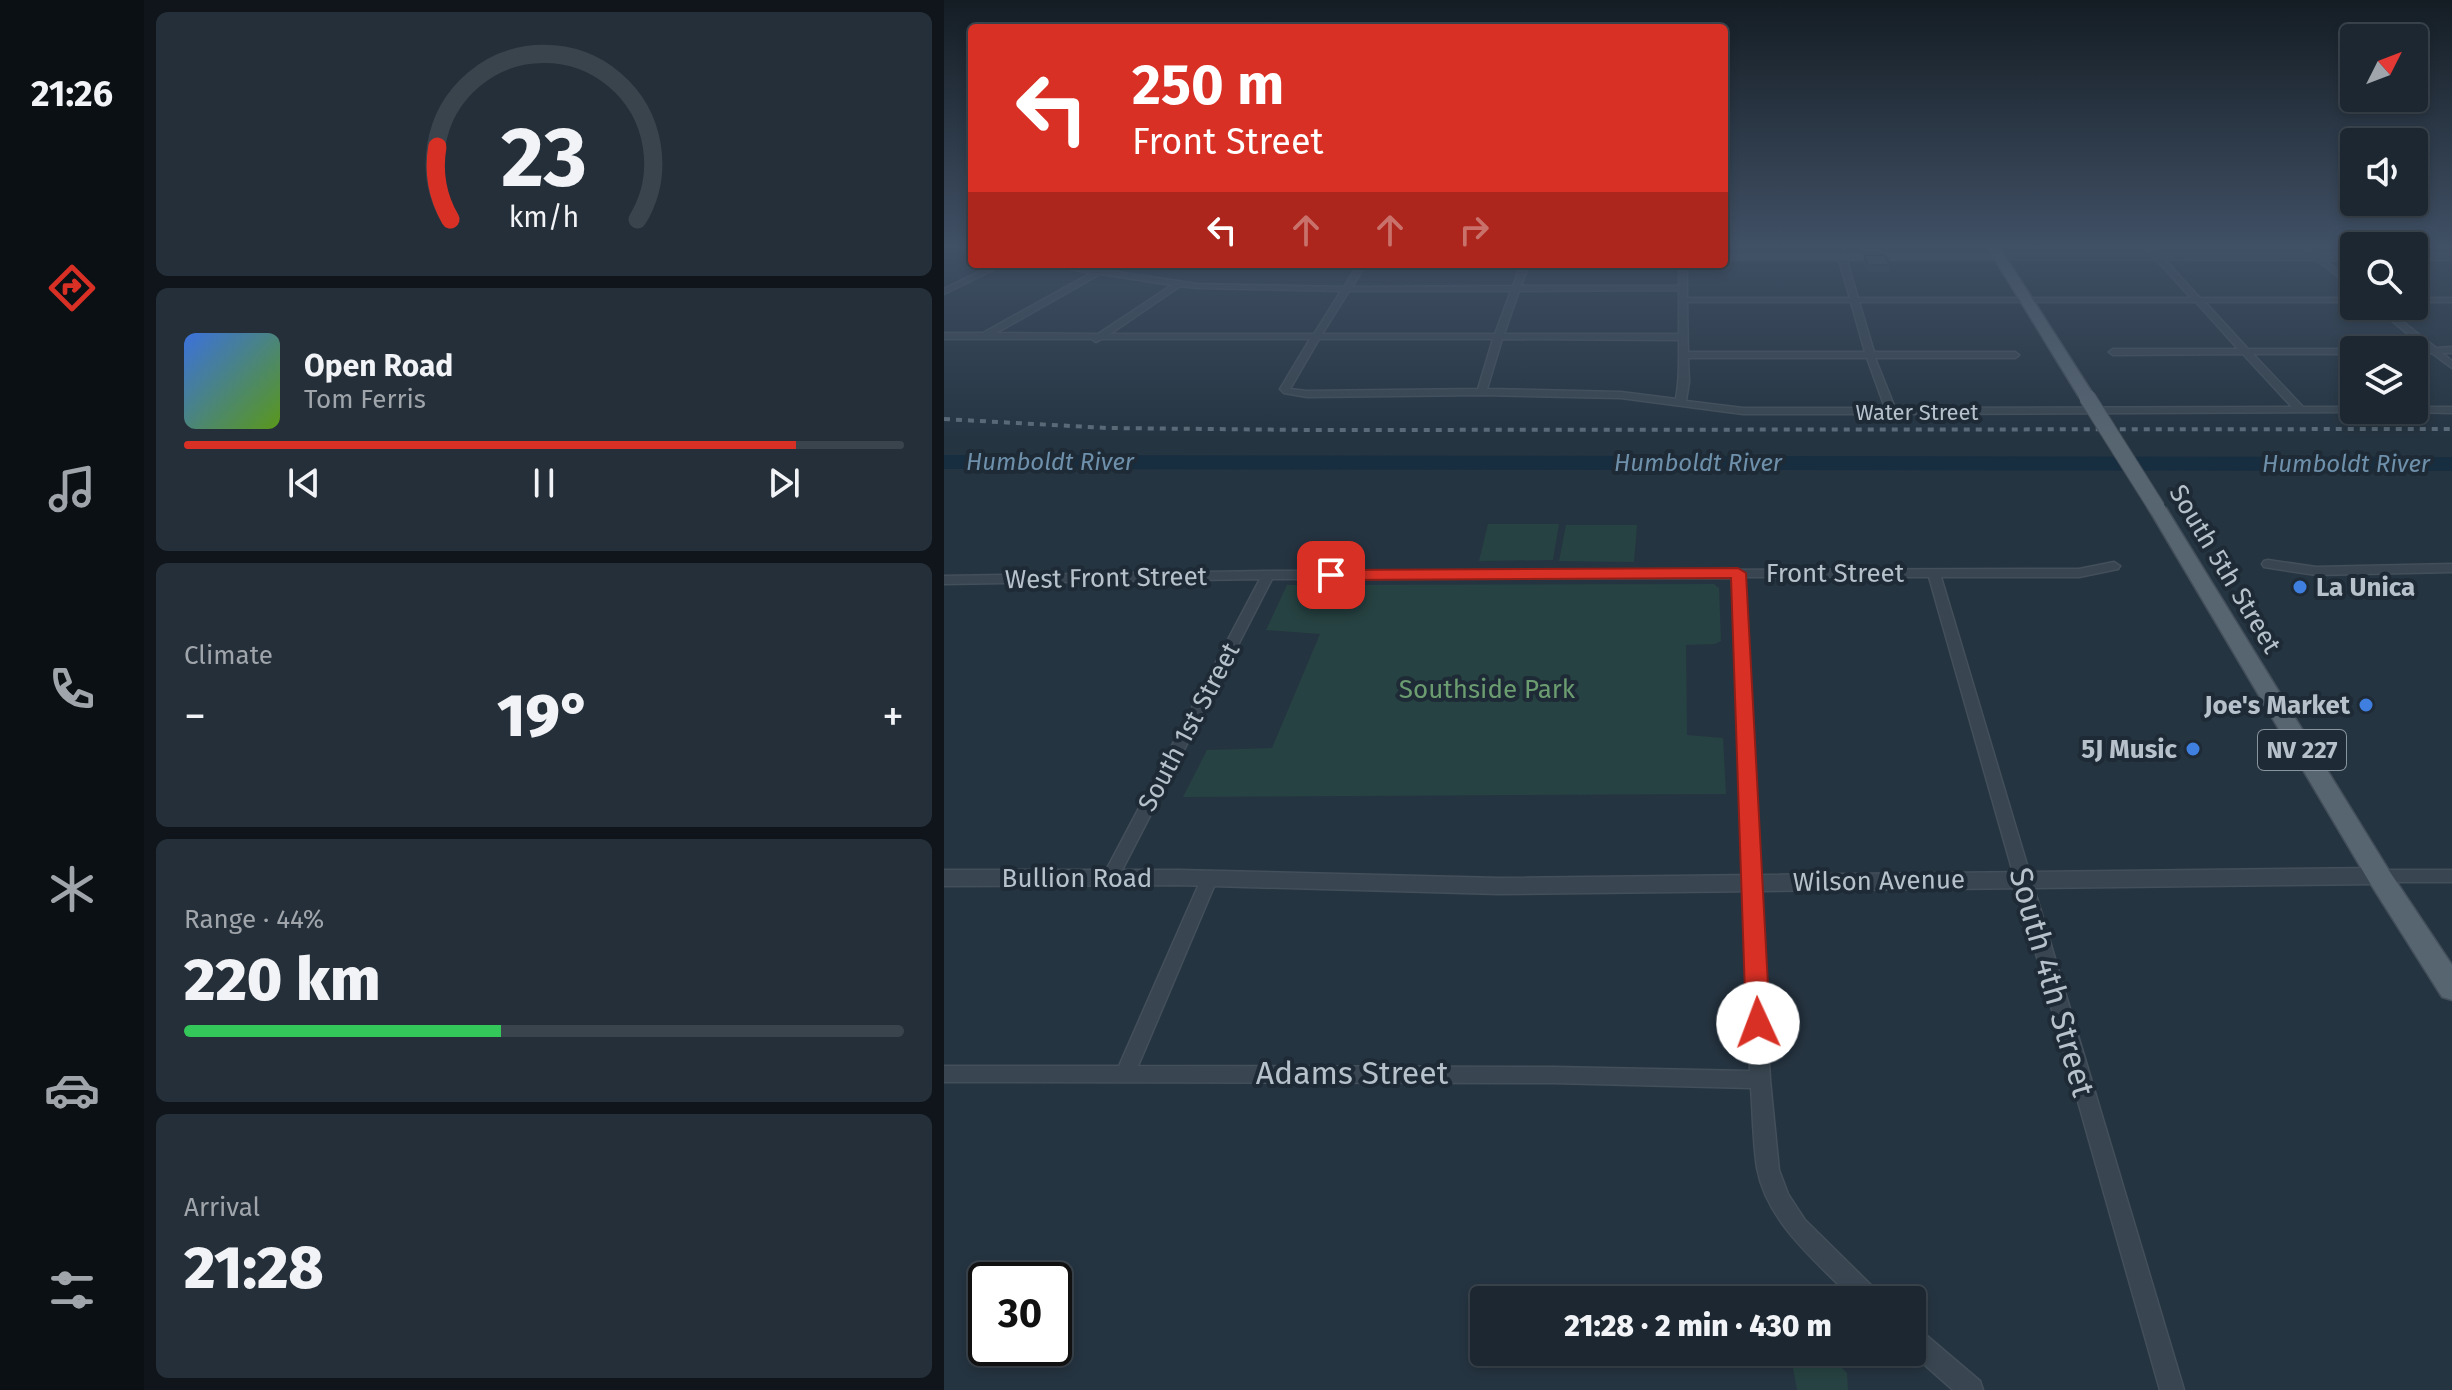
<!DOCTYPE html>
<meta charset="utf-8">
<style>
body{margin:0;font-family:"Fira Sans",sans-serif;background:#252f39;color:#f1f3f6;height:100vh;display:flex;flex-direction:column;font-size:30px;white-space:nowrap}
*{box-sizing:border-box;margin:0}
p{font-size:26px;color:#a0a5ab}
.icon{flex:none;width:44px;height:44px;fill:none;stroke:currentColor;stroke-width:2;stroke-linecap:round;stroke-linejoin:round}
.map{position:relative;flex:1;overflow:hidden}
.side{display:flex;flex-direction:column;gap:12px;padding:12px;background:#0f151b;width:800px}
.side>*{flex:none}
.hud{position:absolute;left:24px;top:24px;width:760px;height:244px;border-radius:8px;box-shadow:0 4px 12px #0003,0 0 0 2px #3a444d;background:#d93025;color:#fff;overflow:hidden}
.needle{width:52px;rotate:48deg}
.controls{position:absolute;left:1396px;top:24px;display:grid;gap:16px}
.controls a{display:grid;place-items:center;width:88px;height:88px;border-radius:8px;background:#1c2731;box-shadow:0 4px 12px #0003,0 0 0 2px #3a444d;font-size:40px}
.speed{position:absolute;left:24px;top:1262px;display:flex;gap:16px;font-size:40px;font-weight:700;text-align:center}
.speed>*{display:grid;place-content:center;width:104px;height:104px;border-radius:50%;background:#1c2731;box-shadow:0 4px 12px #0003,0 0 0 2px #3a444d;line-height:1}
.speed .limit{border:4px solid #111;border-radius:12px;background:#fff;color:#111}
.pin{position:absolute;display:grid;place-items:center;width:68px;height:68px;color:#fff;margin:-34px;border-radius:16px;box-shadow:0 4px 12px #0006}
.me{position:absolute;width:88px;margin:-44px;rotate:358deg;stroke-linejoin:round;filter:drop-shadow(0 0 6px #0008)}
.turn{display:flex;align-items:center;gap:28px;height:168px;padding:0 32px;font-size:36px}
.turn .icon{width:104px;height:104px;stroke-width:2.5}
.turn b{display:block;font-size:56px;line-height:68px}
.lanes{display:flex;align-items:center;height:76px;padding:0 32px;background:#0003;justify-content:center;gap:40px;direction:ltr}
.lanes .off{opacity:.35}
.big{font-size:60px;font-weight:800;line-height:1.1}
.side .card{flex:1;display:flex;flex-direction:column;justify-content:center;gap:12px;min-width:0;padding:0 28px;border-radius:12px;background:#252f39}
.side .dial{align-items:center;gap:0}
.dial svg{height:208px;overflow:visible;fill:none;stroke:#3a444d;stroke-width:7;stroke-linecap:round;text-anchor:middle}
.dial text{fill:#f1f3f6;stroke:none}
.song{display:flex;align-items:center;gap:24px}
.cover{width:96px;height:96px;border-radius:12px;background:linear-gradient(135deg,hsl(220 70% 55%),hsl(90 70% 35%))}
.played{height:8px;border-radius:4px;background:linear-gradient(90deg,#d93025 85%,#3a444d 85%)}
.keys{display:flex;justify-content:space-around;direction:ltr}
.heat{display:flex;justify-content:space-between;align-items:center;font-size:44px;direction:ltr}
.charge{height:12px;border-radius:6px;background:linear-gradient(90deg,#34c759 44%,#3a444d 0)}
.trip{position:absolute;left:526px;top:1286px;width:456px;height:80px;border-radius:8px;background:#1c2731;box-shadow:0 4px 12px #0003,0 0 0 2px #3a444d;font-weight:800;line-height:80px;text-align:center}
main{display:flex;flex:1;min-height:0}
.tab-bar{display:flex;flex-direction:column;width:144px;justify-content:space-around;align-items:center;background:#0b1014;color:#a0a5ab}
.tab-bar .icon{width:56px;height:56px}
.tab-bar .selected{color:#d93025}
.tab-bar b{font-size:36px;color:#f1f3f6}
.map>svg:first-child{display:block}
.green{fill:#274242}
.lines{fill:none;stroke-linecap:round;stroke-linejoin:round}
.river{fill:#172d40;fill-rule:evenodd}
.minor-casing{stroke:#434f5a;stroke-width:3}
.tertiary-casing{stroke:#434f5a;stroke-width:3}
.secondary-casing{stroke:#434f5a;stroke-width:3}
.primary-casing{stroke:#434f5a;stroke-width:3}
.minor{fill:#394651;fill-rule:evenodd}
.tertiary{fill:#394651;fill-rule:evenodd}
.secondary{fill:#475564;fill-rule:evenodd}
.primary{fill:#576571;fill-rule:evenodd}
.rail{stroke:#5b6b78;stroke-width:4;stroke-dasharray:6 6;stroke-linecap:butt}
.primary-bridge-casing{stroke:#434f5a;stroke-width:18;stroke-linecap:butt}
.primary-bridge{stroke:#576571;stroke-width:16}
.wall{fill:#2f3f4b}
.building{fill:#374957;stroke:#26333d;stroke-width:2}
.route{fill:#d93025;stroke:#8d1f18;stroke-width:2}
.shop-dot{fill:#3f7fe0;stroke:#1e2b36;stroke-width:3}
.labels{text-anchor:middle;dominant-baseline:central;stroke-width:8;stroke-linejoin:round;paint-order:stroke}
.far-street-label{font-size:22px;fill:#b6c1cb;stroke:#1e2b36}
.far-water-label{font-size:24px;font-style:italic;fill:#6e90ab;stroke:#1e2b36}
.shield{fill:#1e2b36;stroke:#88949e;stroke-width:2}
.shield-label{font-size:24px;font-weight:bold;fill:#b6c1cb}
.street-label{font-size:26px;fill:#b6c1cb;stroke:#1e2b36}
.poi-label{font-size:26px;font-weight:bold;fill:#b6c1cb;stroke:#1e2b36;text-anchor:end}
.park-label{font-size:26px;fill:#6c9d71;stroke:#1e2b36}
.near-street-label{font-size:32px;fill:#b6c1cb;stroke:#1e2b36}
</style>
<main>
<nav class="tab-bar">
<b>21:26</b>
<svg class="icon selected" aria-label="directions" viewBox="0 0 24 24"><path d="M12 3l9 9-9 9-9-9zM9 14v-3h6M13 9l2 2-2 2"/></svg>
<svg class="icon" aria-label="music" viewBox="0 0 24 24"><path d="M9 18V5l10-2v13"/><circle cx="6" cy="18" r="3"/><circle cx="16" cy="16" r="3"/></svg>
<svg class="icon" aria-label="phone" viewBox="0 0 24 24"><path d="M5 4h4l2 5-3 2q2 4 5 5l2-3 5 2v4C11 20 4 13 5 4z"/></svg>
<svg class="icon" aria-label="climate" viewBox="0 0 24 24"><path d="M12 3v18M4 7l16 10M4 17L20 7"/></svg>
<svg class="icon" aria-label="car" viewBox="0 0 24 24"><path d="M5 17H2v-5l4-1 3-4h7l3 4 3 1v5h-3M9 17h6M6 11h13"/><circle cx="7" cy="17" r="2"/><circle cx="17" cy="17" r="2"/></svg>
<svg class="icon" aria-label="filters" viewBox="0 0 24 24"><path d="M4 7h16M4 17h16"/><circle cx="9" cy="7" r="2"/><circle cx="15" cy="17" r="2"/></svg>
</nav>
<section class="side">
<div class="card dial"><svg viewBox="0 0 100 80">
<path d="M14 69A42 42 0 1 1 86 69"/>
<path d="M14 69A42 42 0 0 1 9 41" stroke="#d93025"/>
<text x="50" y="56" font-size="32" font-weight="700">23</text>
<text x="50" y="72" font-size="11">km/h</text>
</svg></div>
<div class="card">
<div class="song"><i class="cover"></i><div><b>Open Road</b><p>Tom Ferris</p></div></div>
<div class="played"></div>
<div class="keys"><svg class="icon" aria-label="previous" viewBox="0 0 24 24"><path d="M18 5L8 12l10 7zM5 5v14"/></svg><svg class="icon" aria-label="pause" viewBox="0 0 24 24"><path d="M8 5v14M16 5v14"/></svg><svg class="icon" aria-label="next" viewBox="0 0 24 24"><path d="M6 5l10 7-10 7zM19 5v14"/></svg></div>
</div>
<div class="card"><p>Climate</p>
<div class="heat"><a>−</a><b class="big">19°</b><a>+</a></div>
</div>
<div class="card"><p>Range · 44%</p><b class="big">220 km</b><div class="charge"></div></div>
<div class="card"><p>Arrival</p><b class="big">21:28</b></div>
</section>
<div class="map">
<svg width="1508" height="1390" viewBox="0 0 1508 1390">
<rect width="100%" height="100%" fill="#253441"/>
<path class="green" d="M544 524H615L609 560 535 561Z
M622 525H693L690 562 615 561Z
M770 584 775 588 777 641 771 644 742 645 743 735 779 738 782 794 239 797 263 750 328 748 376 634 322 630 343 585Z
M846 1352H883L903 1373 904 1390H853Z"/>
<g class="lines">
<path class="river" d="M0 455 1508 457V471L0 469Z"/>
<g class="minor-casing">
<path id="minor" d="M21 245H28V253L19 250Z
M1199 245H1207L1256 298H1410V302H1261L1304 349H1413L1410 350V354H1309L1359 407H1410V410H1415L1413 412 952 414 948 416 944 414H799L677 398 538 395 363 397 340 393 336 389 366 339H158L152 342 148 339H0V333H39L147 273 102 264H121L253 284 400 287 414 264H422L408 287 569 286 577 264H585L577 286H735V264H743V298H906L894 257 898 255 902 257 914 298H1247ZM156 274 228 285 154 334 52 333ZM236 286 253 288 397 291 370 334H166ZM735 290V334H560L575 291ZM405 291H567L551 334H378ZM743 302H907L921 352H744ZM915 302H1252L1294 349H1169L1165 352 1169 355 1299 354 1348 407 951 408 931 358H1071L1075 355 1071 352H930ZM375 339H549L534 389 363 391 346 389ZM558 339 735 340C735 359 736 378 732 399L677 392 543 389ZM744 358H923L941 408H799L742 401 745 382Z
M1354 245H1361L1410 283V289Z
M51 264H61L0 294V289Z
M1470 298H1508V302H1470Z
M1430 306H1439L1492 348 1508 347V353H1498L1508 361V368L1488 353 1470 354V350L1467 349 1481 348Z
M1470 407H1508V413L1467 412 1465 410H1470Z
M1324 560 1372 567 1508 564V572L1372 575 1320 567 1318 564 1320 561Z
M1170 562 1176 566 1174 569 1135 577H997L1240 1390H1216L985 577H800L826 1080 835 1170 844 1194 861 1220 934 1292 938 1300H910C873 1262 823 1223 813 1168 809 1142 809 1114 807 1088L609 1083 0 1082V1066H175L258 877 260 873 266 871 272 873 274 877 194 1066 609 1067 806 1071 788 578 328 579 174 878 172 882 166 884 160 882 158 878 316 579 0 584V576L324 571 1135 569Z
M1435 870H1508V882H1435L1429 880 1427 876 1429 872Z
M968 1326 976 1330 1036 1381 1039 1390H1009L966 1352H968Z"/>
</g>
<g class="tertiary-casing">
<path id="tertiary" d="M890 245H899L901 259H895Z
M1055 254H1410V260L1052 259V255Z
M1470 254H1508V260H1470Z
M1435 868 1443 871 1446 876 1443 881 1435 884 555 894 234 885 0 886V870H234L555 878Z"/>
</g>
<g class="secondary-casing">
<path id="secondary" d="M780 254H1055L1060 257 1055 260H780Z"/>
</g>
<g class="primary-casing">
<path id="primary" d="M1042 245H1054L1151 397 1148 400 1143 402 1135 397Z
M1213 503 1222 508 1444 869 1508 965V1000L1498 997 1426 883 1204 508Z"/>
</g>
<use href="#minor" class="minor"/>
<use href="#tertiary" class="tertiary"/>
<use href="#secondary" class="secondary"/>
<use href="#primary" class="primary"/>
<path class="rail" d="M0 419 163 428 368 430 1508 429"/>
<g class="primary-bridge-casing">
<path id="primary-bridge" d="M1143 397 1213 508"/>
</g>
<use href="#primary-bridge" class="primary-bridge"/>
</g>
<path class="wall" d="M820 245H880V251H827L820 249Z
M912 245H936L935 251H915Z
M920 255 946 265 945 272H923L920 263Z"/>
<path class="building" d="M920 255H941L946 265H924Z"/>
<linearGradient id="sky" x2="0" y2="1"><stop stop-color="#141d24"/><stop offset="0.56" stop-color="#405065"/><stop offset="1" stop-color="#405065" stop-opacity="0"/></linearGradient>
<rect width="1508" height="439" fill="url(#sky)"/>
<path class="route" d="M794 568 802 573 826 1023 823 1030 814 1033 805 1030 802 1023 787 578 387 580 379 575 387 570Z"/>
<g class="shop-dot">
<circle cx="1356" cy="587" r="8"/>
<circle cx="1422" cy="705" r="8"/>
<circle cx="1249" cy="749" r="8"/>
</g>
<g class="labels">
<g class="far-street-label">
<text x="973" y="412">Water Street</text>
</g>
<g class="far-water-label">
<text x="106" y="462">Humboldt River</text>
<text x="754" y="463">Humboldt River</text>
<text x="1402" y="464">Humboldt River</text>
</g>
<rect class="shield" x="1314" y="730" width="88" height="40" rx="6"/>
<g class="shield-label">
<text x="1358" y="750">NV 227</text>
</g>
<g class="street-label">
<text transform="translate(1281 569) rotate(59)">South 5th Street</text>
<text x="891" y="573">Front Street</text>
<text transform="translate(162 578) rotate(-1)">West Front Street</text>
<text transform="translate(245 727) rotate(-62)">South 1st Street</text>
<text x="133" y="878">Bullion Road</text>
<text transform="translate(935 881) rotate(-1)">Wilson Avenue</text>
</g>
<g class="poi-label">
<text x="1372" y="587" text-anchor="start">La Unica</text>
<text x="1406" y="705">Joe's Market</text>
<text x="1233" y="749">5J Music</text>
</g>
<g class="park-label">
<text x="543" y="689">Southside Park</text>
</g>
<g class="near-street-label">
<text transform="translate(1108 982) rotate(74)">South 4th Street</text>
<text x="408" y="1073">Adams Street</text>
</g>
</g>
</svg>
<div class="controls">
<a><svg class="needle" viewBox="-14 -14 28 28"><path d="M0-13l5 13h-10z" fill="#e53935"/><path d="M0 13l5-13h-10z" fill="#a0a5ab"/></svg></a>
<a><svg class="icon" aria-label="sound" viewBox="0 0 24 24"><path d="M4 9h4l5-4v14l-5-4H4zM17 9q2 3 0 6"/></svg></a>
<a><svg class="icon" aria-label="search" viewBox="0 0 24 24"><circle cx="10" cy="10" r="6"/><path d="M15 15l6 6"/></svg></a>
<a><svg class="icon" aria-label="layers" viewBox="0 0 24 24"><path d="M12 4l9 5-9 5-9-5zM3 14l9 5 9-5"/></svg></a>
</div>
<div class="speed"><div class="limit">30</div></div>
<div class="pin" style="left:387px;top:575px;background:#d93025"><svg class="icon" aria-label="arrive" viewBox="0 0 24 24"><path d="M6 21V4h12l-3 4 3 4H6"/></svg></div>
<svg class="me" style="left:814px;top:1023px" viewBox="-20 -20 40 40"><circle r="19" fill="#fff"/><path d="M0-13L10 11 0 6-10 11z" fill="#d93025"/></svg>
<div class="trip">21:28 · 2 min · 430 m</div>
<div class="hud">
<div class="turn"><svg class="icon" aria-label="left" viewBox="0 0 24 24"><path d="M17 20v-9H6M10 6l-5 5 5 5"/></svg><div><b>250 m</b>Front Street</div></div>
<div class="lanes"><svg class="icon" aria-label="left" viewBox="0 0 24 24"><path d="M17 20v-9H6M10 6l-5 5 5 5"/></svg><svg class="icon off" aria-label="ahead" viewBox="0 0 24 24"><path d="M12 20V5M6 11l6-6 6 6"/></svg><svg class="icon off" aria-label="ahead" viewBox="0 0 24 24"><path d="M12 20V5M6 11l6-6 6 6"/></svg><svg class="icon off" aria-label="right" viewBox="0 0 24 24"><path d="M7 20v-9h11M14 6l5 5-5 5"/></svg></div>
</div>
</div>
</main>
